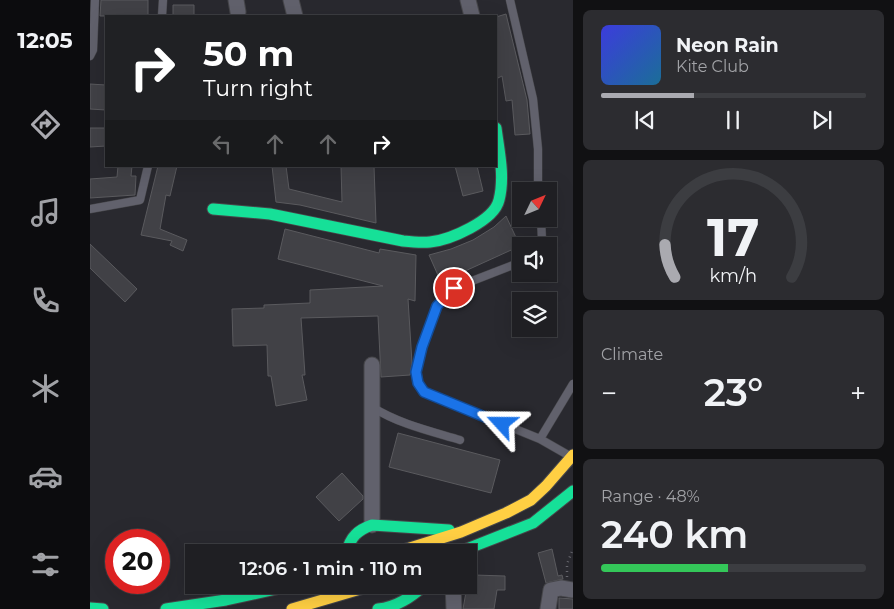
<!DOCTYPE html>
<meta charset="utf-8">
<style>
body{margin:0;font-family:Montserrat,sans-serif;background:#2c2c30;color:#f1f3f6;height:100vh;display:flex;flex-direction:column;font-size:19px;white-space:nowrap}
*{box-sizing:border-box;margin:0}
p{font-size:16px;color:#a1a2a6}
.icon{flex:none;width:28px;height:28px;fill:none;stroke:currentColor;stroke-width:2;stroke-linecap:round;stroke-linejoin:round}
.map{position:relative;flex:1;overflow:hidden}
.sheet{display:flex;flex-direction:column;gap:10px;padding:10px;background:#111113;width:321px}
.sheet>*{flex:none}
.banner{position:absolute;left:15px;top:15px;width:392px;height:152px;border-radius:0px;box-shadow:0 5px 20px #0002,0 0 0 1px #3c3d41;background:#202124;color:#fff;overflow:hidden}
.needle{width:32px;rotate:47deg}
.buttons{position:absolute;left:422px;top:182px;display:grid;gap:10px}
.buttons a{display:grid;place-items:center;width:45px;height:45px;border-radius:0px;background:#1f1f23;box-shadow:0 5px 20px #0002,0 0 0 1px #3c3d41;font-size:25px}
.speed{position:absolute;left:15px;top:529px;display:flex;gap:10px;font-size:25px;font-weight:700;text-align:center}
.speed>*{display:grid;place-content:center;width:65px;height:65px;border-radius:50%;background:#1f1f23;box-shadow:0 5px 20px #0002,0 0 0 1px #3c3d41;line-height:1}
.speed .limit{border:8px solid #d22;background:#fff;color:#111}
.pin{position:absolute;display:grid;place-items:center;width:42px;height:42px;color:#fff;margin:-21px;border:2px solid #fff;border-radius:50%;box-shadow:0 1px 5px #0007}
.me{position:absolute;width:55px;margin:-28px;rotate:294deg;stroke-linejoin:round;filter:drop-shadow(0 0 4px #0008)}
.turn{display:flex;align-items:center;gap:18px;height:105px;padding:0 15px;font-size:22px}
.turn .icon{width:65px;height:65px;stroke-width:2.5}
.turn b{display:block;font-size:35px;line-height:42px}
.lanes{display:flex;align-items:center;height:48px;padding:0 15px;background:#0003;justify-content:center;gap:25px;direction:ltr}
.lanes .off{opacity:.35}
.big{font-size:38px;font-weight:600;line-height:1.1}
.sheet .card{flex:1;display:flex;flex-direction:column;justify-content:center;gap:8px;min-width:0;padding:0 18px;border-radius:8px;background:#2c2c30}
.sheet .dial{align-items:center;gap:0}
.dial svg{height:130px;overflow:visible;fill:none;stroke:#3c3d41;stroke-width:7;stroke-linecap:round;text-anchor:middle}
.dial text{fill:#f1f3f6;stroke:none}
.song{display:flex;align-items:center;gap:15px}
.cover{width:60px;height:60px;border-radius:8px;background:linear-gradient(135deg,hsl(240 70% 55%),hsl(200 70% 35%))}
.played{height:5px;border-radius:2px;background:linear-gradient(90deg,#aaaab0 35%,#3c3d41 35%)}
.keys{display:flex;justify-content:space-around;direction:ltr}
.heat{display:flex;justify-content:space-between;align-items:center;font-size:28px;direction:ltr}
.charge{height:8px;border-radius:4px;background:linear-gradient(90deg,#34c759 48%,#3c3d41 0)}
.trip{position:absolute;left:95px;top:544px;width:292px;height:50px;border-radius:0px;background:#1f1f23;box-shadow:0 5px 20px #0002,0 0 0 1px #3c3d41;font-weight:600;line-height:50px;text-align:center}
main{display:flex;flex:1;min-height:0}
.menu{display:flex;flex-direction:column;width:90px;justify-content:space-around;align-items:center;background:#0c0c0e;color:#a1a2a6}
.menu .icon{width:35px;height:35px}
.menu .selected{color:#aaaab0}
.menu b{font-size:22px;color:#f1f3f6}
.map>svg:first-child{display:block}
.building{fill:#414146;stroke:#5a5a5e}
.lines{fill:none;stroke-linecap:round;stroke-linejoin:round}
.lane-casing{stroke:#46464a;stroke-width:9}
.street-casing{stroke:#46464a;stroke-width:17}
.fast-casing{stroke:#46464a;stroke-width:13}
.slow-casing{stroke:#46464a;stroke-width:13}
.path{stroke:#65656c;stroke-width:2.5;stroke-dasharray:1 4;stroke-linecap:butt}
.lane{stroke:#61616c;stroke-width:8}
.street{stroke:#61616c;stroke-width:15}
.fast{stroke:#16e098;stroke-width:11}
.slow{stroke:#ffcf43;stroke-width:11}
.route-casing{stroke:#114b97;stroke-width:12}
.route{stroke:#1a73e8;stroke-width:9}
</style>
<main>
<nav class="menu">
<b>12:05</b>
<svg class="icon selected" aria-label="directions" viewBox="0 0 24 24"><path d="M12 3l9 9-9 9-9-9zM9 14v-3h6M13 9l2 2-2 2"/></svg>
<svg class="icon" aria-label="music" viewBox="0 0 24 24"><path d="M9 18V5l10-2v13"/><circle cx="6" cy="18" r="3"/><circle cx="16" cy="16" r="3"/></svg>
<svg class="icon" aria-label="phone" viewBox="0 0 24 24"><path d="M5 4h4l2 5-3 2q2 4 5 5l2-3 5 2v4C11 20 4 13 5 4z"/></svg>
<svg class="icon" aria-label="climate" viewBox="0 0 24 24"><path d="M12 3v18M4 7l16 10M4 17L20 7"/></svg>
<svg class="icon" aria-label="car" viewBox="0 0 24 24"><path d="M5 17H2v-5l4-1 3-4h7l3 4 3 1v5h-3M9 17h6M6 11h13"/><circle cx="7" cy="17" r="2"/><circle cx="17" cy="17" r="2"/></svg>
<svg class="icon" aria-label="filters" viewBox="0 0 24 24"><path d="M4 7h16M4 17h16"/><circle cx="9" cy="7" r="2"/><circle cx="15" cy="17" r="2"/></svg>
</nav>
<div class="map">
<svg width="483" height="609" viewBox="0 0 483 609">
<rect width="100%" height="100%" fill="#29292f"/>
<path class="building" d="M11 0H58V16H10Z
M83 5H104V16H83Z
M416 14 437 100 440 134 425 135 422 100 416 101 412 76 408 78 406 72V17Z
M0 84 16 85V110L0 109Z
M0 128H16V146L0 147Z
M28 166H42L41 176H46L45 195 0 198V179L27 177Z
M68 166H87L80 196 76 195 70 229 97 240 93 251 80 245 82 241 51 235Z
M182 166H196L199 189 252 202 251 166H284L286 223 210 205 186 202Z
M365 166H387L393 191 373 196Z
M416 216 430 246 351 282 339 255 361 249 383 240 404 227Z
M195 229 289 253 290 249 326 255 325 301 318 299 322 363 320 375 291 377 288 316 211 318 215 375H212L217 400 186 406 181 376H178L177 345 143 346 142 309 174 308V305L220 303V290L293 286 188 259Z
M0 244 47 289 35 302 0 268Z
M308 433 410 460 401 493 299 467Z
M252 473 273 496V499L249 521 226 497Z
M462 549 468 576 472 575 473 579 456 583 448 553Z
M384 575 415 576V590H407L404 609H373L376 592 384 593Z
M469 598 483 599V609H469Z"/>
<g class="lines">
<g class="lane-casing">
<path id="lane" d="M420 0 443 99 448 149V191
M72 16 73 0
M0 56 3 50 5 0
M0 209 50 200 58 166
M447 246 452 240 451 219
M431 262 364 288 353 299 347 306 332 347 325 372 328 383 334 392 450 439 478 455
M282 407C309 424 340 431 370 440
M450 439 483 384"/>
</g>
<g class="street-casing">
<path id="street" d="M146 0 148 12
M201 0 205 16
M378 0 382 16
M282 525V365
M363 585 364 609
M458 609 461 590 471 588 483 590"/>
</g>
<g class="fast-casing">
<path id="fast" d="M123 209 180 214 313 241C322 242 331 243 340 242 360 240 404 221 409 200 415 177 409 151 406 128
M257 552C260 537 268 530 282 525L359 530
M369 552 443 523 483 491
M0 608 13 609
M76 609 136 600 204 585
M288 609C307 607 321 597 335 585"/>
</g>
<g class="slow-casing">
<path id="slow" d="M307 552 371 532 416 513 441 500 456 486 483 455
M202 609 284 585"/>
</g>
<path class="path" d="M477 577V564L483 549"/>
<use href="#lane" class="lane"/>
<use href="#street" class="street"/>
<use href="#fast" class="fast"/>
<use href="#slow" class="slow"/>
</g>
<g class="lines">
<g class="route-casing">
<path id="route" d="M364 288 347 306 332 347 326 372 328 383 334 392 412 424"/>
</g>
<use href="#route" class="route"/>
</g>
</svg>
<div class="buttons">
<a><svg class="needle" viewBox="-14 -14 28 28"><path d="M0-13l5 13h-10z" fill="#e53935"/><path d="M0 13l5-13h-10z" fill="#a1a2a6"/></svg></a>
<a><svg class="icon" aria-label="sound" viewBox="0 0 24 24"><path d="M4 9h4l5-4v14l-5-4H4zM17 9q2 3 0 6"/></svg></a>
<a><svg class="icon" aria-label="layers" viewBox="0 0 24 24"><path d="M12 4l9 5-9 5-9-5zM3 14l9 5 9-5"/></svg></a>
</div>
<div class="speed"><div class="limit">20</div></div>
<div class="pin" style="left:364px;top:288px;background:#d93025"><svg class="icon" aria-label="arrive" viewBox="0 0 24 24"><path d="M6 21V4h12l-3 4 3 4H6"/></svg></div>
<svg class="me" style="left:412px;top:424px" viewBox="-20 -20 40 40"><path d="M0-17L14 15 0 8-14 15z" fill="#1a73e8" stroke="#fff" stroke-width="4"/></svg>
<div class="trip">12:06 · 1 min · 110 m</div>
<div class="banner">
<div class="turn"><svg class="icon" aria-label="right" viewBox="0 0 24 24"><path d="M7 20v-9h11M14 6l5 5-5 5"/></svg><div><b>50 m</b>Turn right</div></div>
<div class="lanes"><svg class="icon off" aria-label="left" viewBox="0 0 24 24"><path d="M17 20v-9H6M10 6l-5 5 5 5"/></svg><svg class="icon off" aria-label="ahead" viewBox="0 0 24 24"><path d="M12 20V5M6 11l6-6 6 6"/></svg><svg class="icon off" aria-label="ahead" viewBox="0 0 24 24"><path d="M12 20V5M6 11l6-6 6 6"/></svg><svg class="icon" aria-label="right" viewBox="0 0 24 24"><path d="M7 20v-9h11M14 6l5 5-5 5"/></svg></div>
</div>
</div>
<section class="sheet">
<div class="card">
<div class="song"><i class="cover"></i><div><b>Neon Rain</b><p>Kite Club</p></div></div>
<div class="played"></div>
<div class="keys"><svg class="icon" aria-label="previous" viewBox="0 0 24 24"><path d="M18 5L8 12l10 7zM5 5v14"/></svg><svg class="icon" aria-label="pause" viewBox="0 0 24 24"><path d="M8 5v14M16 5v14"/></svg><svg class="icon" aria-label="next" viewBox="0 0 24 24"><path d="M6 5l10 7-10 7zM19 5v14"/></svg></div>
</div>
<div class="card dial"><svg viewBox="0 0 100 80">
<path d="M14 69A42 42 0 1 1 86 69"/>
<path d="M14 69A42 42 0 0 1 8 49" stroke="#aaaab0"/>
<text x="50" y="56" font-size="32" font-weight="700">17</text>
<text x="50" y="72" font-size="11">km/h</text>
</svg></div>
<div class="card"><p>Climate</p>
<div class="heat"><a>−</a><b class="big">23°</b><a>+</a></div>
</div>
<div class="card"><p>Range · 48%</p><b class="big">240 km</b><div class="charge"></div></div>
</section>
</main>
